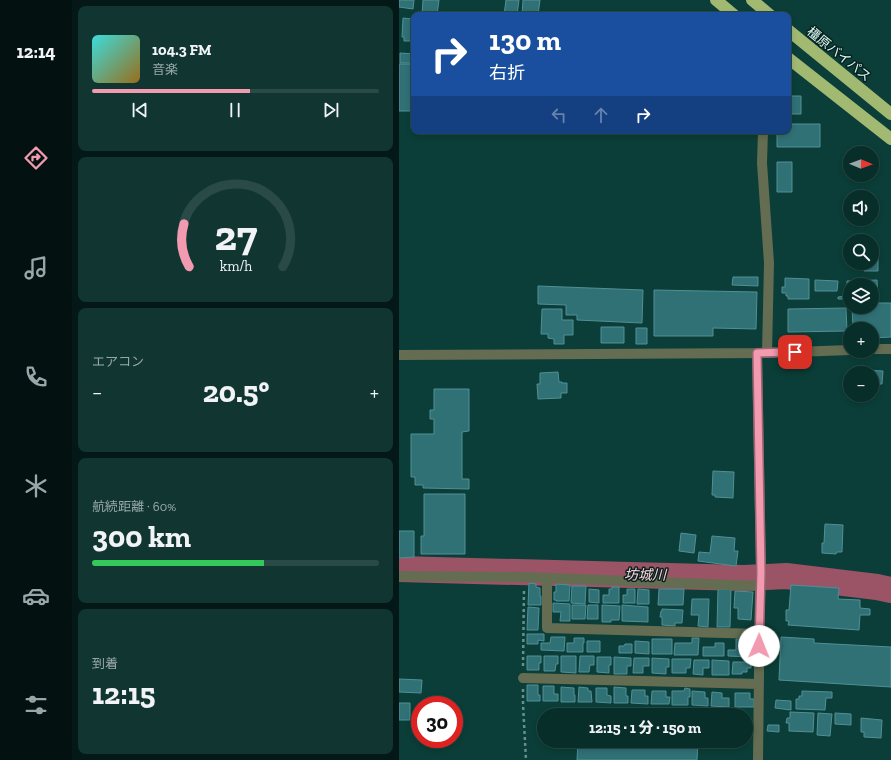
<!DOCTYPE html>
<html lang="ja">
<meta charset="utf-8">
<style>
body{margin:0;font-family:"Zilla Slab","Noto Sans JP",serif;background:#113632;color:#f1f3f6;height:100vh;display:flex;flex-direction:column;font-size:15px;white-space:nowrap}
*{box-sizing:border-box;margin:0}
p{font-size:13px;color:#98a8a8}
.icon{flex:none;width:22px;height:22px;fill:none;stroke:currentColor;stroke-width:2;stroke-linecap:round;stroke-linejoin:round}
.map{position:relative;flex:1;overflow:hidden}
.details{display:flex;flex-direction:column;gap:6px;padding:6px;background:#041917;width:327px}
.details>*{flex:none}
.top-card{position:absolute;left:12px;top:12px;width:380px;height:122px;border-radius:8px;box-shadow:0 2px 6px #0003,0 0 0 1px #294a47;background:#1a4fa0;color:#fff;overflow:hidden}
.needle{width:26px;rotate:91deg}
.fabs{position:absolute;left:444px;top:146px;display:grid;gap:8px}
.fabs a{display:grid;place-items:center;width:36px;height:36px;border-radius:50%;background:#082e2a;box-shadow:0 2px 6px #0003,0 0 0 1px #294a47;font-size:20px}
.speed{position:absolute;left:12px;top:696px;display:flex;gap:8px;font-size:20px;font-weight:700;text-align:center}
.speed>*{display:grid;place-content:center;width:52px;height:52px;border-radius:50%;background:#082e2a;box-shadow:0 2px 6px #0003,0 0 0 1px #294a47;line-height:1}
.speed .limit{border:6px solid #d22;background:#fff;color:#111}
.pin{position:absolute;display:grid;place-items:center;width:34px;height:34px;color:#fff;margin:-17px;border-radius:8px;box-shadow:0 2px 6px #0006}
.me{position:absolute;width:44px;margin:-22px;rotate:1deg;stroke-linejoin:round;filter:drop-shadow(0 0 3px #0008)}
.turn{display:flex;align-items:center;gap:14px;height:84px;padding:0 12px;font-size:18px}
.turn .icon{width:52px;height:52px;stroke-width:2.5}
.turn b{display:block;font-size:28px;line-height:34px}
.lanes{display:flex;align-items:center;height:38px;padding:0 12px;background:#0003;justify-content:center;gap:20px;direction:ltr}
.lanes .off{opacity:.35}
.big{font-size:30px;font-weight:800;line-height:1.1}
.details .tile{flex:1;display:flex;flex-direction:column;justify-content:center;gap:6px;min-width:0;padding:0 14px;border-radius:8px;background:#113632}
.details .dial{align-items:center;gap:0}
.dial svg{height:104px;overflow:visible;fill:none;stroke:#294a47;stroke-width:7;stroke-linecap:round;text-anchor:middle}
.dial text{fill:#f1f3f6;stroke:none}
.song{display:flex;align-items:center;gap:12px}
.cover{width:48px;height:48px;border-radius:6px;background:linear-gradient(135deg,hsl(180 70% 55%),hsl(40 70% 35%))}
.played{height:4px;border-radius:2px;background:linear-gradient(90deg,#f29ab0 55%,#294a47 55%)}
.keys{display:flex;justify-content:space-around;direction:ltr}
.heat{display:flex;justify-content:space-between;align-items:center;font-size:22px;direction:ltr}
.charge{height:6px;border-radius:3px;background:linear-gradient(90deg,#34c759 60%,#294a47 0)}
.trip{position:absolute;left:138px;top:708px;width:216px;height:40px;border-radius:20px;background:#082e2a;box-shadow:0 2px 6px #0003,0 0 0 1px #294a47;font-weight:800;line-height:40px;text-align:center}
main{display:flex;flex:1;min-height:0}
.menu{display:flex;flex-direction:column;width:72px;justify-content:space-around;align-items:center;background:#031211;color:#98a8a8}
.menu .icon{width:28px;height:28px}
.menu .on{color:#f29ab0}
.menu b{font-size:18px;color:#f1f3f6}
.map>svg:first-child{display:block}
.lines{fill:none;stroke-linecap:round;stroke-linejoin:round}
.river{stroke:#9b5366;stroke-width:26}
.building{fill:#307176;stroke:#509096}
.path{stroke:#66918b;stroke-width:2.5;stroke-dasharray:3 3;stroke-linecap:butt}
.street{stroke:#646d51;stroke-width:10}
.highway{stroke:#a2b972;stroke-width:12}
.route-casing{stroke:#9d6472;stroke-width:10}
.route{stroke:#f29ab0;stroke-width:7}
.labels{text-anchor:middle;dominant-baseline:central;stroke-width:3;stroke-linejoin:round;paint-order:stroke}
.street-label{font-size:13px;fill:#dbfaf4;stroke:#07221e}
.water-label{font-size:14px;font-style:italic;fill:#fed2db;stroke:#07221e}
</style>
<main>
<nav class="menu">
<b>12:14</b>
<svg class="icon on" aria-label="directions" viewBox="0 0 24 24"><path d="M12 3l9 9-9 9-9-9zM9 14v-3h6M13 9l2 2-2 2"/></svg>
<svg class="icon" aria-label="music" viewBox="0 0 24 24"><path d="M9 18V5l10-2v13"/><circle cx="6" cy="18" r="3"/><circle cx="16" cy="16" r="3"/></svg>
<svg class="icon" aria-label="phone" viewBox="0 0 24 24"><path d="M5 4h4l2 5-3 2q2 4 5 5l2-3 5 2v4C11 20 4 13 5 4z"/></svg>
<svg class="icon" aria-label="climate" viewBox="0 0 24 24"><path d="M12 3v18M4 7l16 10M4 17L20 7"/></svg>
<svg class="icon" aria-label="car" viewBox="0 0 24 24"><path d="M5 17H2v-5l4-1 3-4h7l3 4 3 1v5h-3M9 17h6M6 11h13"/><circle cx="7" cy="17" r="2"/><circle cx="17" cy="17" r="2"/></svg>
<svg class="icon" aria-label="filters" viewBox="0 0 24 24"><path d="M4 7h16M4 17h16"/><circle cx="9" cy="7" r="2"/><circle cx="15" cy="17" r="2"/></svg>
</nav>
<section class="details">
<div class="tile">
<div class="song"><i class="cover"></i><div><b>104.3 FM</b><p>音楽</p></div></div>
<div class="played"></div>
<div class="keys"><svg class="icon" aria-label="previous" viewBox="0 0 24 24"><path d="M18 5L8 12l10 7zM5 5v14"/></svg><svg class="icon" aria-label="pause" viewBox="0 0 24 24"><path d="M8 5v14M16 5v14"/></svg><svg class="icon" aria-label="next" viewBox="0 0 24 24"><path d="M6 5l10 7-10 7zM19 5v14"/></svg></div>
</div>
<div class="tile dial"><svg viewBox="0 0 100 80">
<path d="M14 69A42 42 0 1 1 86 69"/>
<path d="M14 69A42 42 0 0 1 10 36" stroke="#f29ab0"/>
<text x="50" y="56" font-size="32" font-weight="700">27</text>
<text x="50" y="72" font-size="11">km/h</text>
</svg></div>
<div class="tile"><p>エアコン</p>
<div class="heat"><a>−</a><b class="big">20.5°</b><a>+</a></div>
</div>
<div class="tile"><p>航続距離 · 60%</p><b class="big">300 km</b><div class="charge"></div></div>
<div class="tile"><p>到着</p><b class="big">12:15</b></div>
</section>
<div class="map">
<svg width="492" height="760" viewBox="0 0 492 760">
<rect width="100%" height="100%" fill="#0b3e38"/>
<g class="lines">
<path class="river" d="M0 569 345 578 387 576 478 587 492 590"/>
</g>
<path class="building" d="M0 0H15L14 9 0 7Z
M24 0H40L38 15H23Z
M107 0H120L118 15H105Z
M124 0H141L139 15H123Z
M4 18 14 19 13 41H5V37H3Z
M1 53 15 54V61L13 60V63H1Z
M0 64H15L14 111H0Z
M389 96H402V114H389Z
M389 124H421V147H378V131H389Z
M378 162H393V192H378Z
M473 253H479V271H465V263H473Z
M334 277H359V286L333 285Z
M386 278 410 279V299H389V296H387V293H383V287H386Z
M416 280 439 281 438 291H416Z
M478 280 479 298 473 299V285H451V299H439V297L448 296V281Z
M139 286 244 290 243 323 178 320V315H167V305L139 304Z
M255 290 358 292 357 329 314 328V336H255Z
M473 303H492V337L473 338V329H454L453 307H473Z
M447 308 448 331 389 332V309Z
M143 309H163V320H174V335H165V344H155V339L149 338V334H142Z
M202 327H225V343H202Z
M237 328H248V344H237Z
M464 370 484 371 483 384H473V373H464Z
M159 372 160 382H163V383H168V393H162V398L139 399 138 384H141V373Z
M35 389H70V431L63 432V479H70V489L24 488V485H16V477H12V434H35V419H31V410H35Z
M314 471 335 472 334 498 316 497V495H313Z
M25 494H66V554H22V536H25Z
M426 524 444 525 443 552H438L437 554 423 553V543H425Z
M0 531H15V557L0 558Z
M282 533 297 535 295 553 280 551Z
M313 536 336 538 335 551H339L337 566 299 561 300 552 311 553Z
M130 583 137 584V587L141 588V596H142V605H129Z
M157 584 171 585 170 601H157V600H155V592H157Z
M392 585 440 588 439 599 461 600V608L471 609V615H461L460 630 389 625 390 621H387V610H390Z
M173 586H187L186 604 172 603Z
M213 587H220V603H204V595H210V589H213Z
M190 589 200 590V603L190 602Z
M228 589H236V603H224V595H228Z
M239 589 250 590V604H238Z
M260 589H285L284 605H259Z
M319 589H332L331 627H318Z
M336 591 354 592 352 620 339 619V608H335Z
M293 599H310L309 627 299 626 300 615H292Z
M154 603 171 604V621H161L162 612H154Z
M173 605H187L186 619H173Z
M189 605H199V619H188Z
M203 605 221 606 220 620H212V622H203Z
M223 605 249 607V622L223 621Z
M129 607 140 608 139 630H128Z
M263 609 284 610 283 623H276V626L263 625V617H261L262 611H263Z
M128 634H145V641L139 640V644H128Z
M152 637H166L165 651 142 650V643H151Z
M382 637 415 639V643L492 647V687L380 680Z
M175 638H185V643H184V652H168V643H175Z
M293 638H300L299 655H275L276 643H293Z
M253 639H273V654H253Z
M337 639H353L352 657 329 656V650H337Z
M188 641H201V652H188Z
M236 641 250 642V654L236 653Z
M316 643H325V656H304V647H316Z
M226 644H233V653H220V646H225Z
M128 656H142V663H140V670H128Z
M145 656H159V664H157L156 671H145Z
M162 656H177V673L162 672Z
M181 656H195V665H191L190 672H180Z
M198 657H212V665H210V673L198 672Z
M215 657 232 658V666H228V674H215Z
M235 658H250V666H244V673H234Z
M253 658 270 659V667H267V674L253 673Z
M273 659H292L291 668H287V673H273Z
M295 660H310V668H304V675L294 674Z
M313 660 330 661V675H313Z
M334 662H352V668H348V672H343V674H333Z
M0 679 23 680 22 693 0 692Z
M128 685H139V695H141V701H128Z
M144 686H155V694H159V701H144Z
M162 687 175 688V695H176V702H162Z
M180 687 189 688V691H192L193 702H179Z
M215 687 227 688V696H229V703H215Z
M197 688H208V695L212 696V703L197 702Z
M286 688 291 689V697H289V705H273V691H285Z
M233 690H246V696H249V704L232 703Z
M253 691H267V697H271L270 704H252Z
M293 691 306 692V698H309V706L293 705Z
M403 691 433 692V698H427L426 710 397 709V699H400V696H403Z
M313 692 323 693V698H330V707L312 706Z
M336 693H351V699H355V707H336Z
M377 700 392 701V710L376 708Z
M0 703H11V720H0Z
M391 712 415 713 414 732 390 731V723H387L388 718H391Z
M419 713 433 714 431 736 418 735Z
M436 713 452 714V725L436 724Z
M462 718 483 720 482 738 465 737V732H462Z
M369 725H380V732L368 731Z
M179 741H299L298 760H178Z"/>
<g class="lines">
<path class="path" d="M124 666 125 589
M124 689V704L127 760"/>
<path class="street" d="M364 131 363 163 370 263 368 353
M473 349H492
M358 353 362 572 361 586 359 760
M0 355 368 353 451 350
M0 576 125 577 361 586
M148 578V628L361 634
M124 678 360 684"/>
<path class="highway" d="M317 0 335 15
M353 0 371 15
M389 30 492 114
M389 58 492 139"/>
</g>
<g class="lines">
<g class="route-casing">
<path id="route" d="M360 646 362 572 358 353 396 352"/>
</g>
<use href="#route" class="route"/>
</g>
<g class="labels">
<g class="street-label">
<text transform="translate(440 54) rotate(39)">橿原バイパス</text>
</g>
<g class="water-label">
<text transform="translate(246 575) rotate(1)">坊城川</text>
</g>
</g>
</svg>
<div class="fabs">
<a><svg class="needle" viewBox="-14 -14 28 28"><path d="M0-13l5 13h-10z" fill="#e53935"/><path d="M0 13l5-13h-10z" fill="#98a8a8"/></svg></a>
<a><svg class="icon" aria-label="sound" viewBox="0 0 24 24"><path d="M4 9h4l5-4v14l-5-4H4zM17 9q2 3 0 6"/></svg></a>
<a><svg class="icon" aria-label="search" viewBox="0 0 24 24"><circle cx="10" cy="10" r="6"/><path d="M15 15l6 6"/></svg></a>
<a><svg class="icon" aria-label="layers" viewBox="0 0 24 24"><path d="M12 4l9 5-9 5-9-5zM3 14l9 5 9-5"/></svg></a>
<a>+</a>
<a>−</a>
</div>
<div class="speed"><div class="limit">30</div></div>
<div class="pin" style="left:396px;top:352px;background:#d93025"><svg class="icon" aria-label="arrive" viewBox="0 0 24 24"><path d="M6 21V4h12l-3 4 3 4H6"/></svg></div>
<svg class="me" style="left:360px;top:646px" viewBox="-20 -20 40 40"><circle r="19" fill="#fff"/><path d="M0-13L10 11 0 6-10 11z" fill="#f29ab0"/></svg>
<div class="trip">12:15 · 1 分 · 150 m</div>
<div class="top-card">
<div class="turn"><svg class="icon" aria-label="right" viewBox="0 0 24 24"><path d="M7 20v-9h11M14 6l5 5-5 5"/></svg><div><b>130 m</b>右折</div></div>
<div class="lanes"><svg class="icon off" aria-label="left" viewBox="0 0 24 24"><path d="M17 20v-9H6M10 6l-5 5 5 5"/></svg><svg class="icon off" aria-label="ahead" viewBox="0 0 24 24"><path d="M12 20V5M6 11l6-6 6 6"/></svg><svg class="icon" aria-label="right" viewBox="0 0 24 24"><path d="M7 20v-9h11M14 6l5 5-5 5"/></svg></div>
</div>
</div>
</main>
